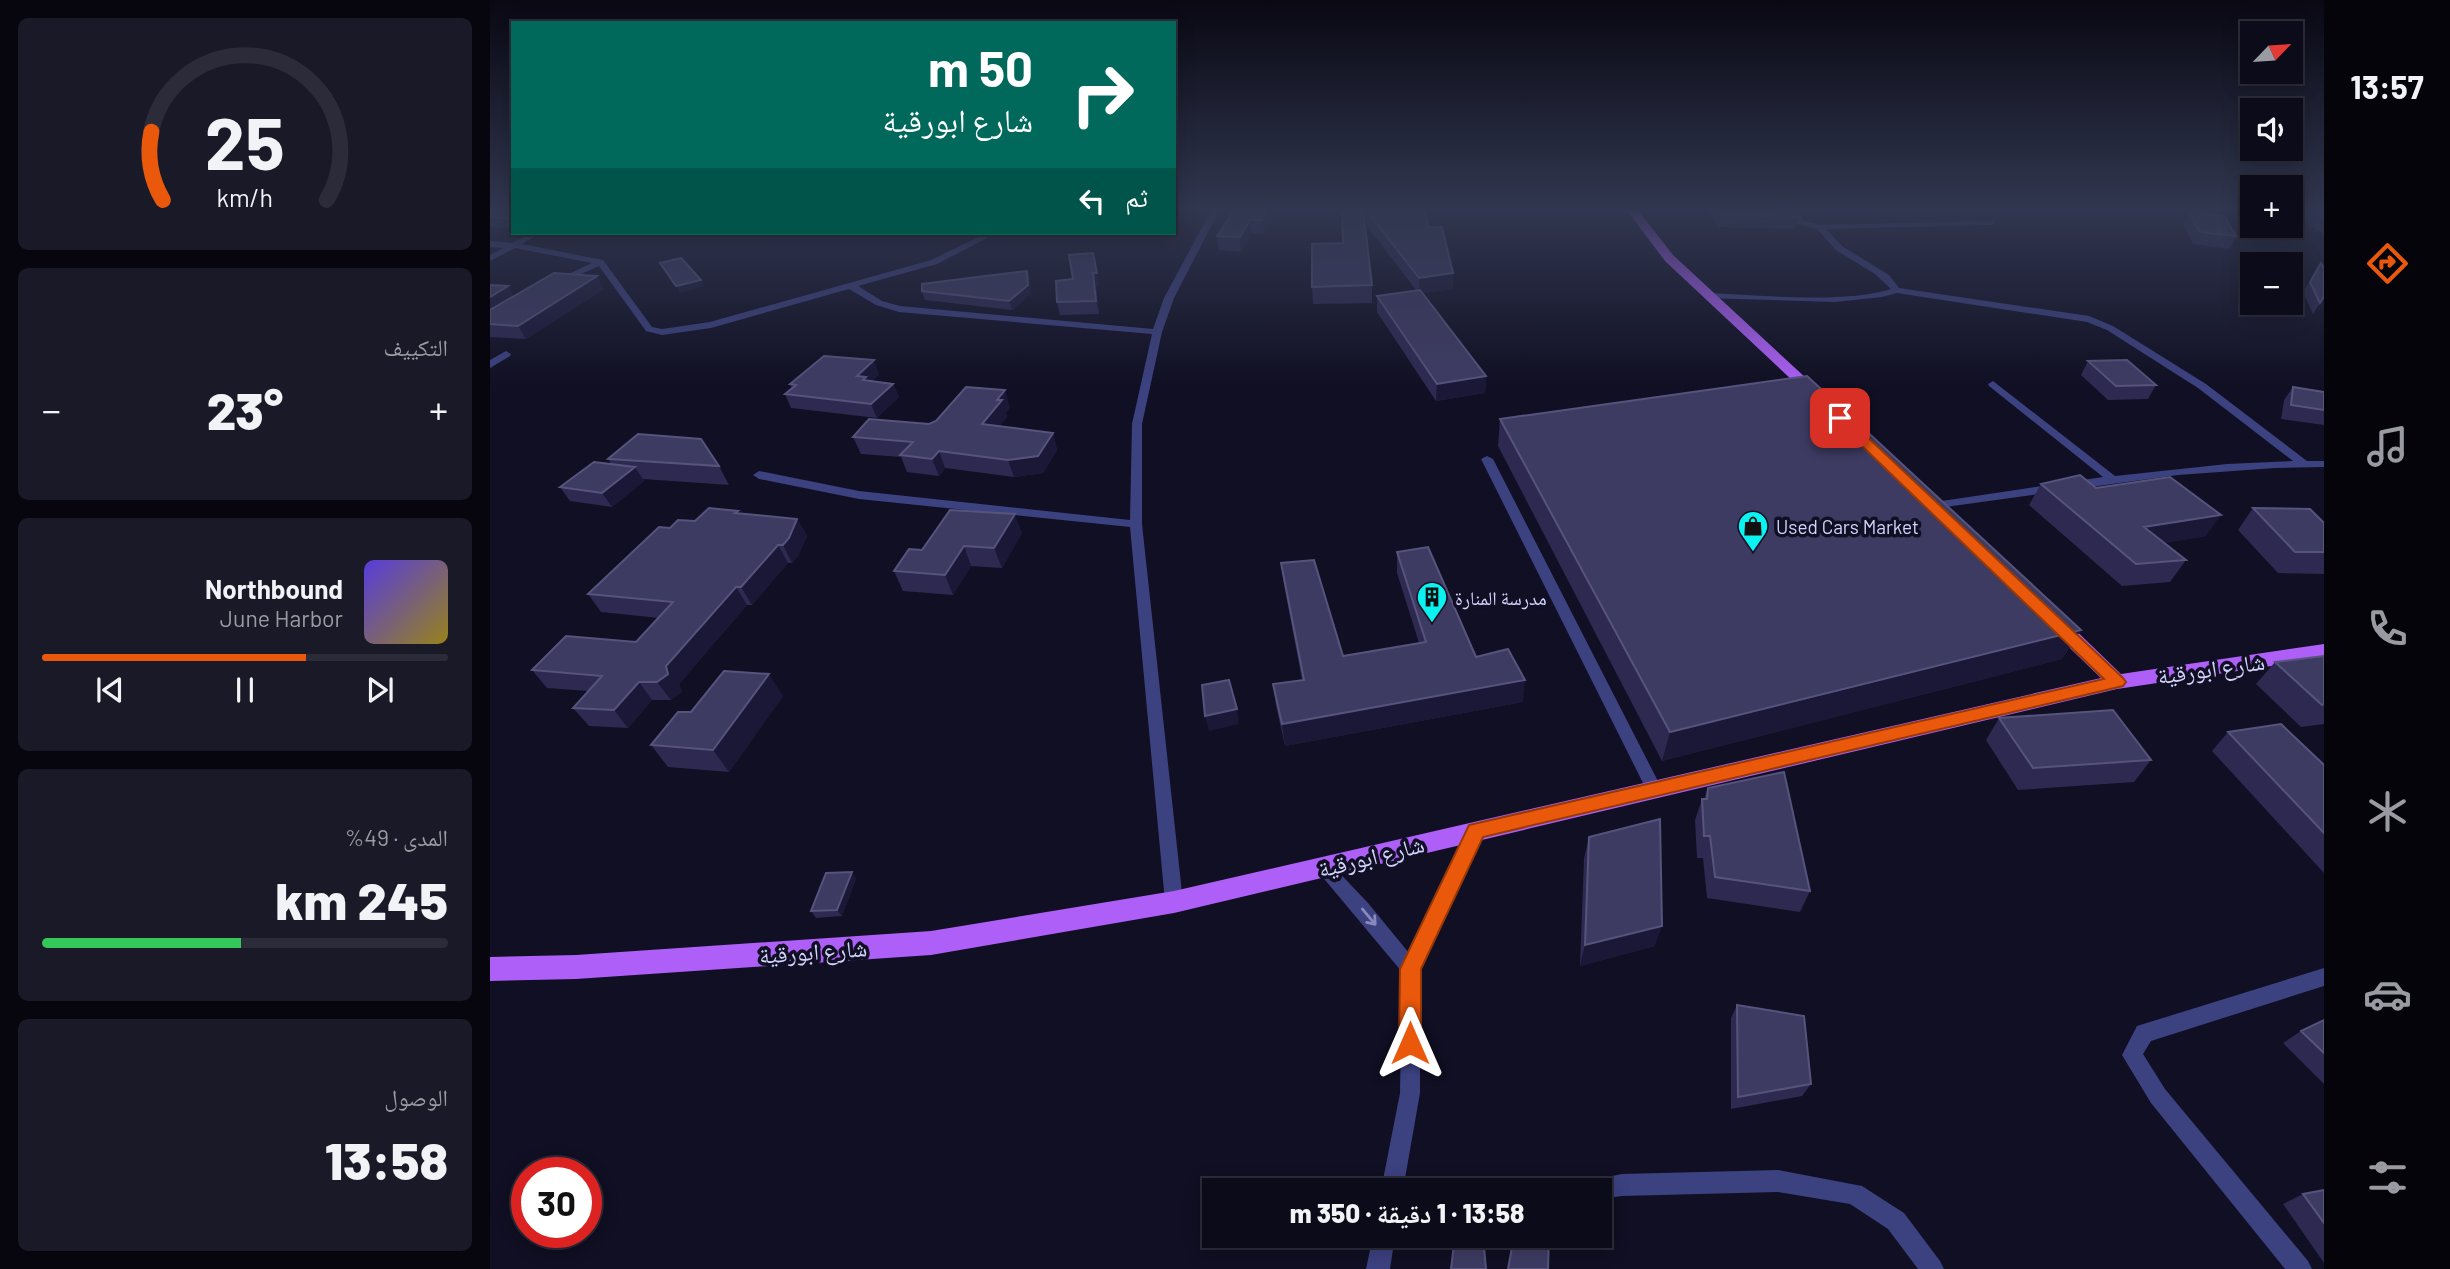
<!DOCTYPE html>
<html lang="ar">
<meta charset="utf-8">
<style>
body{margin:0;font-family:Barlow,"Noto Naskh Arabic",sans-serif;background:#1a1927;color:#f1f3f6;direction:rtl;height:100vh;display:flex;flex-direction:column;font-size:26px;white-space:nowrap}
*{box-sizing:border-box;margin:0}
p{font-size:23px;color:#9a9ba2}
.icon{flex:none;width:38px;height:38px;fill:none;stroke:currentColor;stroke-width:2;stroke-linecap:round;stroke-linejoin:round}
.map{position:relative;flex:1;overflow:hidden;direction:ltr}
.sheet{display:flex;flex-direction:column;gap:18px;padding:18px;background:#07060e;width:490px}
.sheet>*{flex:none}
.top-card{position:absolute;left:21px;top:21px;width:665px;height:214px;border-radius:0px;box-shadow:0 4px 18px #0003,0 0 0 2px #2c2b39;direction:rtl;background:#00695c;color:#fff;overflow:hidden}
.needle{width:46px;rotate:65deg}
.controls{position:absolute;left:1750px;top:21px;display:grid;gap:14px}
.controls a{display:grid;place-items:center;width:63px;height:63px;border-radius:0px;background:#0c0b1a;box-shadow:0 4px 18px #0003,0 0 0 2px #2c2b39;font-size:35px}
.speed{position:absolute;left:21px;top:1157px;display:flex;gap:14px;font-size:35px;font-weight:700;text-align:center}
.speed>*{display:grid;place-content:center;width:91px;height:91px;border-radius:50%;background:#0c0b1a;box-shadow:0 4px 18px #0003,0 0 0 2px #2c2b39;line-height:1}
.speed .limit{border:10px solid #d22;background:#fff;color:#111}
.pin{position:absolute;display:grid;place-items:center;width:60px;height:60px;color:#fff;margin:-30px;border-radius:14px;box-shadow:0 4px 10px #0006}
.me{position:absolute;width:77px;margin:-38px;rotate:0deg;stroke-linejoin:round;filter:drop-shadow(0 0 5px #0008)}
.turn{display:flex;align-items:center;gap:24px;height:147px;padding:0 28px;font-size:32px}
.turn .icon{width:91px;height:91px;stroke-width:2.5}
.turn b{display:block;font-size:49px;line-height:60px}
.then{display:flex;align-items:center;height:66px;padding:0 28px;background:#0003;gap:14px;font-size:26px}
.big{font-size:52px;font-weight:800;line-height:1.1}
.sheet .tile{flex:1;display:flex;flex-direction:column;justify-content:center;gap:10px;min-width:0;padding:0 24px;border-radius:10px;background:#1a1927}
.sheet .dial{align-items:center;gap:0}
.dial svg{height:182px;overflow:visible;fill:none;stroke:#2c2b39;stroke-width:7;stroke-linecap:round;text-anchor:middle}
.dial text{fill:#f1f3f6;stroke:none}
.song{display:flex;align-items:center;gap:21px}
.cover{width:84px;height:84px;border-radius:10px;background:linear-gradient(135deg,hsl(250 70% 55%),hsl(50 70% 35%))}
.played{height:7px;border-radius:4px;background:linear-gradient(90deg,#ea580c 65%,#2c2b39 65%)}
.keys{display:flex;justify-content:space-around;direction:ltr}
.heat{display:flex;justify-content:space-between;align-items:center;font-size:38px;direction:ltr}
.charge{height:10px;border-radius:5px;background:linear-gradient(90deg,#34c759 49%,#2c2b39 0)}
.trip{position:absolute;left:712px;top:1178px;width:410px;height:70px;border-radius:0px;background:#0c0b1a;box-shadow:0 4px 18px #0003,0 0 0 2px #2c2b39;font-weight:800;line-height:70px;text-align:center;direction:rtl}
main{display:flex;flex:1;min-height:0}
.menu{display:flex;flex-direction:column;width:126px;justify-content:space-around;align-items:center;background:#05040a;color:#9a9ba2}
.menu .icon{width:49px;height:49px}
.menu .current{color:#ea580c}
.menu b{font-size:32px;color:#f1f3f6}
.map>svg:first-child{display:block}
.lines{fill:none;stroke-linecap:round;stroke-linejoin:round}
.service{fill:#3c4180;fill-rule:evenodd}
.minor{fill:#3c4180;fill-rule:evenodd}
.primary{fill:#ae5ff8;fill-rule:evenodd}
.wall{fill:#2d2951}
.shaded-wall{fill:#1a1737}
.building{fill:#3e3b63;stroke:#56537c;stroke-width:2}
.oneway{stroke:#888abe}
.route{fill:#ea580c;stroke:#983908;stroke-width:2}
.labels{text-anchor:middle;dominant-baseline:central;stroke-width:7;stroke-linejoin:round;paint-order:stroke}
.poi-label{font-size:19px;fill:#d3d3fd;stroke:#100f23;text-anchor:start}
.near-street-label{font-size:23px;fill:#d3d3fd;stroke:#100f23}
</style>
<main>
<nav class="menu">
<b>13:57</b>
<svg class="icon current" aria-label="directions" viewBox="0 0 24 24"><path d="M12 3l9 9-9 9-9-9zM9 14v-3h6M13 9l2 2-2 2"/></svg>
<svg class="icon" aria-label="music" viewBox="0 0 24 24"><path d="M9 18V5l10-2v13"/><circle cx="6" cy="18" r="3"/><circle cx="16" cy="16" r="3"/></svg>
<svg class="icon" aria-label="phone" viewBox="0 0 24 24"><path d="M5 4h4l2 5-3 2q2 4 5 5l2-3 5 2v4C11 20 4 13 5 4z"/></svg>
<svg class="icon" aria-label="climate" viewBox="0 0 24 24"><path d="M12 3v18M4 7l16 10M4 17L20 7"/></svg>
<svg class="icon" aria-label="car" viewBox="0 0 24 24"><path d="M5 17H2v-5l4-1 3-4h7l3 4 3 1v5h-3M9 17h6M6 11h13"/><circle cx="7" cy="17" r="2"/><circle cx="17" cy="17" r="2"/></svg>
<svg class="icon" aria-label="filters" viewBox="0 0 24 24"><path d="M4 7h16M4 17h16"/><circle cx="9" cy="7" r="2"/><circle cx="15" cy="17" r="2"/></svg>
</nav>
<div class="map">
<svg width="1834" height="1269" viewBox="0 0 1834 1269">
<rect width="100%" height="100%" fill="#100f23"/>
<g class="lines">
<path class="service" d="M997 456 1003 459 1172 789 1170 794 1164 796 1158 794 1156 789 991 459Z"/>
<path class="minor" d="M722 209H730L684 298 672 332 652 424V524L693 902 690 908 684 910 678 908 675 902 640 527 369 499 269 479 263 475 269 471 369 491 640 520 642 424 662 334 409 312 386 305 359 289 221 328 172 335 156 331 109 266 69 284 62 282 102 263 25 248 0 261V255L13 248 0 247V241L22 243 41 233H51L32 244 113 260 162 327 172 329 220 322 441 260 497 233H507L447 264 368 286 392 301 410 306 663 329 674 298Z
M1300 209H1308L1313 220 1330 225 1504 221 1505 223 1501 225 1336 229 1352 246 1399 275 1409 288 1599 316 1623 326 1716 384 1817 461H1834V467L1785 468 1688 475 1441 509 1439 506 1445 502 1613 477 1499 386 1498 384 1503 381 1625 476 1737 464 1803 461 1708 388 1617 330 1597 322 1407 293 1392 297 1345 302 1215 298V294L1218 293C1268 295 1355 304 1401 289L1385 274 1346 250 1327 229 1307 224Z
M16 351 21 354 20 356 0 368V360Z
M986 823 992 825 994 830 930 969V1093L913 1190H891L910 1093 912 972 825 868 828 863 834 861 840 863 878 903 919 953 980 825Z
M1834 968V986L1661 1041 1653 1054 1675 1089 1818 1261 1822 1269H1795L1661 1103 1632 1055 1647 1026Z
M1288 1170 1372 1186 1414 1213 1450 1261 1454 1269H1428L1398 1229 1360 1204 1288 1192 1132 1196 1110 1199V1190H1089L1092 1182 1132 1174Z
M883 1236H905L900 1269H876Z"/>
<path class="primary" d="M1136 209H1147L1183 255 1330 391 1332 394 1330 397H1320L1175 261Z
M1565 615 1572 617 1631 674 1834 644V658L1627 689 684 913 441 955 86 979 0 981V957L86 955 441 931 684 891 1611 678 1558 627 1555 622 1558 617Z"/>
</g>
<path class="wall" d="M0 209H23V229L0 227Z
M745 209H786L773 234H762L751 252 729 250 727 236Z
M1217 209H1302L1308 217 1305 229 1228 227Z
M1812 209H1834V234L1808 217Z
M877 211 938 227 963 273V289L933 293 996 376 995 393 946 401 887 312V296L926 290 877 226Z
M1699 212 1746 236 1740 249 1703 244 1693 224Z
M853 243 882 285V303L823 304 822 287Z
M1831 263 1834 297 1823 314 1813 292Z
M537 271 540 279 541 294 522 310 435 300 432 291Z
M566 281 609 285 606 286 609 314 570 315 567 302Z
M0 285 24 296 114 289 36 339 0 337Z
M1598 361 1666 385 1658 399 1618 400 1591 375Z
M389 374 382 381 403 384 409 397 387 418 301 408 295 394 302 388 300 384Z
M1803 387 1834 392V425L1791 419 1794 400Z
M520 407 516 413 517 417 509 426 563 433 567 450 553 473 524 477 455 468 449 476 417 472 411 457 371 454 363 437 439 424 446 421Z
M1010 419 1591 630 1572 659 1172 761 1008 446Z
M118 459 229 466 239 485 153 479 154 481 122 507 80 501 70 487 121 464Z
M1551 484 1606 488 1716 536 1674 543 1696 560 1680 582 1632 586 1539 505Z
M1763 508 1834 523V574L1788 573 1748 530Z
M248 511 250 514 307 519 317 536 308 556 302 563H298L262 605H257L189 684 192 692 181 700H162L138 728 99 726 83 708 98 691 57 688 42 670 146 642 169 618 111 612 98 594 180 528Z
M532 533 512 568 481 566 463 595 413 591 404 571 432 550Z
M907 552 986 657 1033 702 795 746 786 706 783 684 812 680 794 585 791 563 853 656 929 643 907 573Z
M1834 656V724L1811 727 1766 684 1785 662Z
M293 696 239 772 178 767 161 745 201 712Z
M1509 718 1661 760 1644 782 1528 790 1496 740Z
M1738 732 1834 765V873L1722 751Z
M1218 788 1320 891 1310 912 1217 898 1213 858H1207L1205 820 1212 799H1214Z
M1099 837 1165 946 1090 966 1094 858Z
M362 872 366 879 352 916 326 918 321 911Z
M1247 1005 1321 1084 1312 1096 1241 1109V1018Z
M1834 1020V1084L1793 1043 1811 1031Z
M1834 1190V1263L1793 1204 1813 1194Z"/>
<path class="shaded-wall" d="M777 209H786L773 234 772 220Z
M760 220 762 234 751 252 750 237Z
M603 253 609 285 606 286 609 314 606 301 603 273Z
M537 271 540 279 541 294 522 310 519 301Z
M963 273V289L929 294V278Z
M107 276 114 289 36 339 28 326Z
M211 280 214 286 190 293 186 286Z
M18 286 26 299 0 315V297Z
M384 360 389 374 379 384 367 376Z
M996 376 995 393 946 401 947 384Z
M403 384 409 397 387 418 381 404Z
M515 390 520 407 516 413 517 417 498 441 492 424 507 400Z
M563 433 567 450 553 473 524 477 518 460Z
M449 451 455 468 449 476 442 459Z
M145 467 154 481 122 507 112 493Z
M525 514 532 533 512 568 504 548Z
M1731 515 1716 536 1641 549 1654 527Z
M307 519 317 536 308 556 302 563 293 545Z
M288 545 298 563 262 605 251 587Z
M474 546 481 566 463 595 455 575Z
M246 587 257 605 189 684 192 692 181 700 167 682 176 666Z
M1591 630 1572 659 1172 761 1180 732Z
M279 674 293 696 239 772 223 750Z
M1035 680 1033 702 795 746 792 724Z
M149 682 162 700 138 728 124 710Z
M747 709 749 724 719 731 715 716Z
M362 872 366 879 352 916 347 910Z
M1172 926 1165 946 1090 966 1095 945Z"/>
<path class="building" d="M0 209H23V219L0 217Z
M745 209H777L772 220H760L750 237 727 236Z
M852 209H873L882 285 822 287V244L853 243Z
M1227 209H1302L1308 217 1231 215Z
M1821 209H1834V218Z
M935 210 938 227H952L963 273 929 278 877 211Z
M1699 212 1734 216 1746 236 1710 232Z
M603 253 607 273H603L606 301 567 302 566 281 583 279 579 255Z
M191 258 211 280 186 286 170 263Z
M1831 263 1834 268V297L1830 303 1820 282Z
M537 271 538 285 519 301 432 291V284Z
M64 273 107 276 28 326 0 324V310Z
M0 285 18 286 0 297Z
M930 290 996 376 947 384 887 296Z
M334 356 384 360 367 376 376 377 373 380 403 384 381 404 295 394 306 385 300 384Z
M1637 360 1666 385 1626 386 1598 361Z
M1317 376 1591 630 1180 732 1010 419Z
M476 387 515 390 507 400H512L492 424 563 433 548 456 518 460 449 451 442 459 410 455 423 442 363 437 379 419 439 424 446 421Z
M1803 387 1834 392V410L1801 405Z
M148 434 211 439 229 466 118 459Z
M104 462 145 467 112 493 70 487Z
M1590 475 1606 488 1680 477 1731 515 1654 527 1696 560 1646 564 1551 484Z
M219 508 248 511 245 513 307 519 299 538 293 545H288L251 587H246L176 666 178 674 167 682H149L124 710 83 708 112 676 42 670 76 636 146 642 183 602 98 594 169 527 180 528 188 520 205 521Z
M1763 508 1820 509 1834 523V552H1805Z
M460 510 525 514 504 548 474 546 455 575 404 571 419 549 432 550Z
M938 547 986 657 1018 649 1035 680 792 724 783 684 814 680 791 563 824 560 853 656 936 642 907 552Z
M1834 656V704L1832 705 1785 662Z
M234 671 279 674 223 750 161 745 188 712H201Z
M739 680 747 709 715 716 712 685Z
M1623 710 1661 760 1543 768 1509 718Z
M1791 724 1834 765V833L1738 732Z
M1294 772 1320 891 1225 877 1220 836H1214L1212 799H1217L1218 788Z
M1170 819 1172 926 1095 945 1099 837Z
M362 872 347 910 321 911 336 873Z
M1247 1005 1314 1016 1321 1084 1248 1097Z
M1834 1020V1053L1811 1031Z
M1834 1190V1223L1813 1194Z
M965 1236H993L996 1269H961Z
M1024 1236H1059L1058 1269H1018Z"/>
<defs><path id="oneway-shaft" d="M-6 0H5M1.5-3L5.5 0L1.5 3" fill="none" stroke-width="1.6" stroke-linecap="round" stroke-linejoin="round" transform="scale(1.75)"/></defs>
<use class="oneway" href="#oneway-shaft" transform="translate(879 917) rotate(50)"/>
<linearGradient id="sky" x2="0" y2="1"><stop stop-color="#090813"/><stop offset="0.54" stop-color="#313750"/><stop offset="1" stop-color="#313750" stop-opacity="0"/></linearGradient>
<rect width="1834" height="387" fill="url(#sky)"/>
<path class="route" d="M1350 414 1354 415 1633 678 1636 682 1633 686 993 837 931 969V1043L928 1051 920 1054 912 1051 909 1043 910 969 979 825 1614 679 1345 420 1344 418Z"/>
<defs>
<g id="shop-pin" transform="scale(1.575)"><path d="M0 17L-7.5 6A9.5 9.5 0 1 1 7.5 6Z" fill="#0af3f0" stroke="#100f23"/><path d="M-5-2.5h2.3a2.7 3.5 0 0 1 5.4 0H5L5.5 6h-11ZM-1.5-2.5h3a1.5 2.3 0 0 0-3 0Z" fill="#111"/></g>
<g id="building-pin" transform="scale(1.575)"><path d="M0 17L-7.5 6A9.5 9.5 0 1 1 7.5 6Z" fill="#0af3f0" stroke="#100f23"/><path d="M-4-6H4V6H1V3H-1V6H-4ZM-2.5-4.3h1.7v1.8h-1.7ZM.8-4.3h1.7v1.8H.8ZM-2.5-1h1.7V.8h-1.7ZM.8-1h1.7V.8H.8Z" fill="#111"/></g>
</defs>
<g fill-rule="evenodd">
<use href="#shop-pin" x="1263" y="526"/>
<use href="#building-pin" x="942" y="597"/>
</g>
<g class="labels">
<g class="poi-label">
<text x="1286" y="526">Used Cars Market</text>
<text x="965" y="597">مدرسة المنارة</text>
</g>
<g class="near-street-label">
<text transform="translate(1721 668) rotate(-8)">شارع ابورقية</text>
<text transform="translate(881 856) rotate(-14)">شارع ابورقية</text>
<text transform="translate(323 951) rotate(-4)">شارع ابورقية</text>
</g>
</g>
</svg>
<div class="controls">
<a><svg class="needle" viewBox="-14 -14 28 28"><path d="M0-13l5 13h-10z" fill="#e53935"/><path d="M0 13l5-13h-10z" fill="#9a9ba2"/></svg></a>
<a><svg class="icon" aria-label="sound" viewBox="0 0 24 24"><path d="M4 9h4l5-4v14l-5-4H4zM17 9q2 3 0 6"/></svg></a>
<a>+</a>
<a>−</a>
</div>
<div class="speed"><div class="limit">30</div></div>
<div class="pin" style="left:1350px;top:418px;background:#d93025"><svg class="icon" aria-label="arrive" viewBox="0 0 24 24"><path d="M6 21V4h12l-3 4 3 4H6"/></svg></div>
<svg class="me" style="left:920px;top:1043px" viewBox="-20 -20 40 40"><path d="M0-17L14 15 0 8-14 15z" fill="#ea580c" stroke="#fff" stroke-width="4"/></svg>
<div class="trip">13:58 · 1 دقيقة · 350 m</div>
<div class="top-card">
<div class="turn"><svg class="icon" aria-label="right" viewBox="0 0 24 24"><path d="M7 20v-9h11M14 6l5 5-5 5"/></svg><div><b>50 m</b>شارع ابورقية</div></div>
<div class="then">ثم<svg class="icon" aria-label="left" viewBox="0 0 24 24"><path d="M17 20v-9H6M10 6l-5 5 5 5"/></svg></div>
</div>
</div>
<section class="sheet">
<div class="tile dial"><svg viewBox="0 0 100 80">
<path d="M14 69A42 42 0 1 1 86 69"/>
<path d="M14 69A42 42 0 0 1 9 39" stroke="#ea580c"/>
<text x="50" y="56" font-size="32" font-weight="700">25</text>
<text x="50" y="72" font-size="11">km/h</text>
</svg></div>
<div class="tile"><p>التكييف</p>
<div class="heat"><a>−</a><b class="big">23°</b><a>+</a></div>
</div>
<div class="tile">
<div class="song"><i class="cover"></i><div><b>Northbound</b><p>June Harbor</p></div></div>
<div class="played"></div>
<div class="keys"><svg class="icon" aria-label="previous" viewBox="0 0 24 24"><path d="M18 5L8 12l10 7zM5 5v14"/></svg><svg class="icon" aria-label="pause" viewBox="0 0 24 24"><path d="M8 5v14M16 5v14"/></svg><svg class="icon" aria-label="next" viewBox="0 0 24 24"><path d="M6 5l10 7-10 7zM19 5v14"/></svg></div>
</div>
<div class="tile"><p>المدى · 49%</p><b class="big">245 km</b><div class="charge"></div></div>
<div class="tile"><p>الوصول</p><b class="big">13:58</b></div>
</section>
</main>
